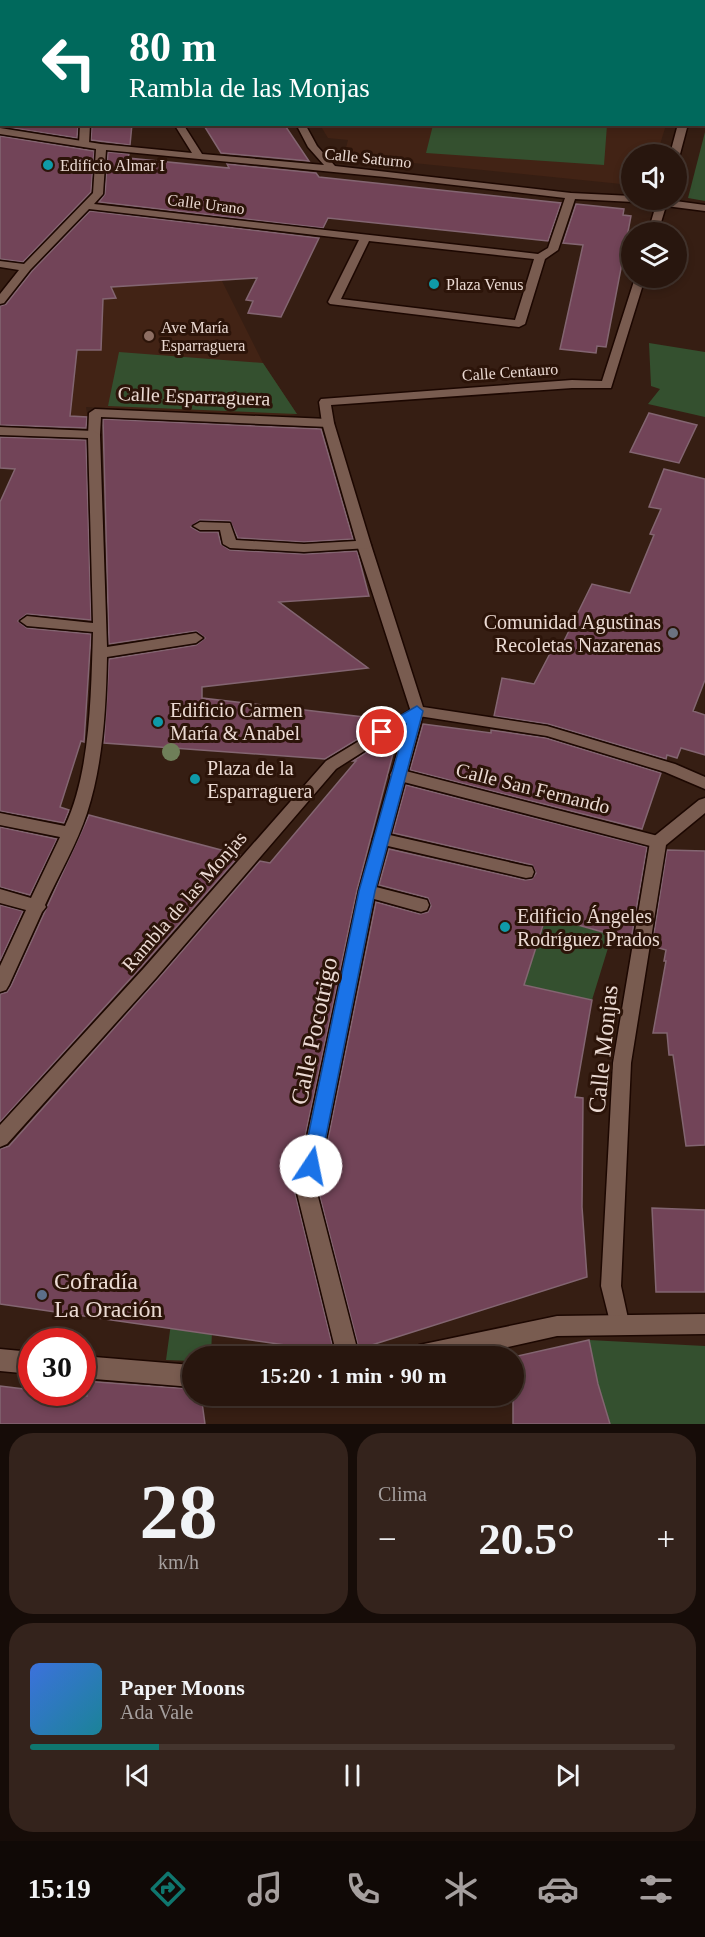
<!DOCTYPE html>
<html lang="es">
<meta charset="utf-8">
<style>
body{margin:0;font-family:Georgia,serif;background:#34231c;color:#f1f3f6;height:100vh;display:flex;flex-direction:column;font-size:22px;white-space:nowrap}
*{box-sizing:border-box;margin:0}
p{font-size:20px;color:#a59f9e}
.icon{flex:none;width:33px;height:33px;fill:none;stroke:currentColor;stroke-width:2;stroke-linecap:round;stroke-linejoin:round}
.map{position:relative;height:1424px;overflow:hidden}
.sheet{display:flex;flex-direction:column;gap:9px;padding:9px;background:#160c08;flex:1}
.sheet>*{flex:none}
.hud{position:absolute;left:0px;top:0px;width:705px;height:126px;box-shadow:0 3px 9px #0003,0 0 0 2px #44352e;background:#00695c;color:#fff;overflow:hidden}
.controls{position:absolute;left:621px;top:144px;display:grid;gap:12px}
.controls a{display:grid;place-items:center;width:66px;height:66px;border-radius:50%;background:#28160e;box-shadow:0 3px 9px #0003,0 0 0 2px #44352e;font-size:30px}
.speed{position:absolute;left:18px;top:1328px;display:flex;gap:12px;font-size:30px;font-weight:700;text-align:center}
.speed>*{display:grid;place-content:center;width:78px;height:78px;border-radius:50%;background:#28160e;box-shadow:0 3px 9px #0003,0 0 0 2px #44352e;line-height:1}
.speed .limit{border:9px solid #d22;background:#fff;color:#111}
.pin{position:absolute;display:grid;place-items:center;width:51px;height:51px;color:#fff;margin:-26px;border:3px solid #fff;border-radius:50%;box-shadow:0 2px 6px #0007}
.me{position:absolute;width:66px;margin:-33px;rotate:11deg;stroke-linejoin:round;filter:drop-shadow(0 0 4px #0008)}
.turn{display:flex;align-items:center;gap:21px;height:126px;padding:0 30px;font-size:27px}
.turn .icon{width:78px;height:78px;stroke-width:2.5}
.turn b{display:block;font-size:42px;line-height:51px}
.big{font-size:45px;font-weight:700;line-height:1.1}
.sheet .widget{flex:1;display:flex;flex-direction:column;justify-content:center;gap:9px;min-width:0;padding:0 21px;border-radius:24px;background:#34231c}
.sheet .dial{align-items:center;gap:0}
.dial b{font-size:78px;line-height:1}
.song{display:flex;align-items:center;gap:18px}
.cover{width:72px;height:72px;border-radius:9px;background:linear-gradient(135deg,hsl(220 70% 55%),hsl(190 70% 35%))}
.played{height:6px;border-radius:3px;background:linear-gradient(90deg,#0f766e 20%,#44352e 20%)}
.keys{display:flex;justify-content:space-around;direction:ltr}
.heat{display:flex;justify-content:space-between;align-items:center;font-size:33px;direction:ltr}
.sheet .tiles{flex:1;display:grid;gap:9px;grid-template-columns:1fr 1fr}
.widget:last-child{grid-column:span 2}
.trip{position:absolute;left:182px;top:1346px;width:342px;height:60px;border-radius:30px;background:#28160e;box-shadow:0 3px 9px #0003,0 0 0 2px #44352e;font-weight:700;line-height:60px;text-align:center}
.tab-bar{display:flex;height:96px;justify-content:space-around;align-items:center;background:#100906;color:#a59f9e}
.tab-bar .icon{width:42px;height:42px}
.tab-bar .active{color:#0f766e}
.tab-bar b{font-size:27px;color:#f1f3f6}
.map>svg:first-child{display:block}
.built{fill:#422315}
.green{fill:#34502f}
.building{fill:#724458;stroke:#836571;stroke-width:1.5}
.lines{fill:none;stroke-linecap:round;stroke-linejoin:round}
.service-casing{stroke:#1c0701;stroke-width:3}
.pedestrian-casing{stroke:#1c0701;stroke-width:3}
.minor-casing{stroke:#1c0701;stroke-width:3}
.tertiary-casing{stroke:#1c0701;stroke-width:3}
.secondary-casing{stroke:#1c0701;stroke-width:3}
.service{fill:#795c50;fill-rule:evenodd}
.pedestrian{fill:#795c50;fill-rule:evenodd}
.minor{fill:#795c50;fill-rule:evenodd}
.tertiary{fill:#795c50;fill-rule:evenodd}
.secondary{fill:#795c50;fill-rule:evenodd}
.tree{fill:#6f7f59}
.route{fill:#1a73e8;stroke:#114b97;stroke-width:1.5}
.culture-dot{fill:#0f9aa8;stroke:#2c1409;stroke-width:2}
.education-dot{fill:#8d6e63;stroke:#2c1409;stroke-width:2}
.worship-dot{fill:#6b7280;stroke:#2c1409;stroke-width:2}
.service-dot{fill:#5c6f8a;stroke:#2c1409;stroke-width:2}
.labels{text-anchor:middle;dominant-baseline:central;stroke-width:6;stroke-linejoin:round;paint-order:stroke}
.far-street-label{font-size:16px;fill:#ebdad3;stroke:#2c1409}
.far-poi-label{font-size:16px;fill:#ebdad3;stroke:#2c1409;text-anchor:start}
.street-label{font-size:20px;fill:#ebdad3;stroke:#2c1409}
.poi-label{font-size:20px;fill:#ebdad3;stroke:#2c1409;text-anchor:start}
.near-street-label{font-size:24px;fill:#ebdad3;stroke:#2c1409}
.near-poi-label{font-size:24px;fill:#ebdad3;stroke:#2c1409;text-anchor:start}
</style>
<div class="map">
<svg width="705" height="1424" viewBox="0 0 705 1424">
<rect width="100%" height="100%" fill="#361e13"/>
<path class="built" d="M320 125H666L657 154H632L631 185 344 156 348 140 328 138Z
M212 261 263 363 297 414 281 417 86 407 89 425H34L58 279Z"/>
<path class="green" d="M433 125H607L604 165 426 153Z
M705 132V201L688 198Z
M649 343 705 352V417L648 404 660 389 651 386Z
M119 352 263 363 297 414 108 406Z
M547 917 612 935 592 1000 523 985Z
M215 1256 211 1356H192V1361L166 1360 175 1294Z
M589 1340 705 1346V1424H610L598 1384Z"/>
<path class="building" d="M0 124H78L77 138 0 126Z
M92 124H132L130 145 91 140Z
M203 124H284L309 161 221 153Z
M0 136 94 151 91 192 23 262 0 259Z
M108 152 129 154 128 158 229 168 227 164 316 173 319 177 561 203 548 241 328 218 323 228 99 202 105 194Z
M576 204 624 209 623 215 631 216 606 347 597 346 596 353 560 349 583 245 563 243Z
M90 211 319 238 281 317 248 313 253 301 246 300 257 278 111 287 116 298 103 299 101 350H77L70 416 87 417 86 428 0 425V306L6 304 32 271Z
M649 413 697 425 679 463 630 452Z
M103 419 321 429 353 539 304 542 238 538 230 521 200 520 191 527 200 532H218L221 544 230 550 304 554 357 551 369 596 279 602 368 668 202 687V698L381 719 386 722 325 759 104 743 109 659 196 645 205 638 196 631 109 644Z
M0 437 86 440 91 620 27 614 18 621 27 628 91 634 84 742 81 741 60 807 69 810 64 823 0 811V502L15 469 0 468Z
M664 469 705 479V680L693 711 705 715V755L681 748 677 758 667 755 666 759 548 724 494 716 502 678 534 684 555 644 562 645 592 584 630 593 654 535 650 534 661 509 649 507Z
M423 724 491 733V730L546 738 661 773 642 829 410 770Z
M399 731 357 890 294 1189 334 1352 0 1304V1149L9 1146 158 979 260 861 270 863 356 761H353Z
M406 785 647 847 631 940 546 916 524 985 592 1000 575 1097 583 1098 582 1207 587 1277 359 1349 318 1189 376 902 420 914 428 912 431 906 428 898 379 885 389 849 525 880 532 879 536 873 532 865 393 833Z
M89 815 240 855 142 966 0 1122V994L7 992 11 986Z
M0 827 57 839 30 895 0 887Z
M667 850 705 851V1145L686 1146 673 1055H669L667 1033H653L666 961H664L666 950 652 946Z
M0 905 23 911 0 961Z
M652 1208 705 1210V1292H656Z
M589 1340 598 1384 610 1424H513V1357Z
M84 1381 192 1389V1395H201L205 1424H0V1386L32 1390V1392L87 1396Z"/>
<g class="lines">
<g class="service-casing">
<path id="service" d="M94 0H102V2H94Z
M80 124H90L89 144 84 147 79 144Z"/>
</g>
<g class="pedestrian-casing">
<path id="pedestrian" d="M95 409 328 419 334 423 328 427 101 417 100 435 94 439 88 435 89 413Z
M364 541 371 545 423 707 547 726 675 764 705 777V789L665 772 547 736 412 715 357 545Z
M398 769 658 836 664 838 666 842 664 846 658 848 392 779 390 775 392 771Z
M381 833 526 866 532 867 534 872 532 877 526 878 375 843 373 839 375 835Z"/>
</g>
<g class="minor-casing">
<path id="minor" d="M5 0H14L4 2Z
M151 0H159V2H151Z
M253 0H261V2H253Z
M695 0H703L704 2H696Z
M0 27H2V33H0Z
M705 29V41L704 42V30Z
M0 61H2V67H0Z
M174 124H183L202 154 324 165 308 147 296 124H305L317 146 335 166 571 193 632 196V200H668L705 205V211L666 206 658 232H648L656 205 634 202 575 199 558 250 545 259 525 324 519 327 330 304 328 302 359 240 89 209 30 270 4 303 0 304V294L19 270 0 267V261L24 264 93 193 96 149 0 134V128L101 144 192 153ZM106 150 385 177 565 198 548 248 538 254 94 204 103 194ZM369 241 534 259 515 320 341 299Z
M678 124H688L680 154 676 157V154H670Z
M635 278H645L611 388H572L331 405 334 423 371 545 369 548 304 552 230 548 223 544 220 530H200L193 526 200 522 230 523 236 540 304 544 356 541 322 423 319 402 321 399 572 380 602 381Z
M0 427 94 431 100 435 107 647 196 633 203 638 196 643 107 657C106 708 103 764 87 813 77 844 59 874 45 905L46 907 42 912 9 985 6 990 0 992V966L26 910 0 903V889L31 898 60 837 0 825V813L65 826C91 771 91 692 93 632L27 626 20 621 27 616 93 623 88 438 0 435Z
M417 706 424 711 376 887 427 900 429 905 427 910 421 912 374 899 316 1189 359 1356H337L296 1189 359 891 405 725 336 769 156 978 7 1144 0 1147V1125L144 968 326 761Z"/>
</g>
<g class="tertiary-casing">
<path id="tertiary" d="M705 798V813L666 845 631 1063 621 1286 629 1323 626 1330 619 1333 612 1330 601 1286 613 1063 650 842 652 838 699 800Z"/>
</g>
<g class="secondary-casing">
<path id="secondary" d="M705 1314V1334L557 1336 467 1356H408L412 1349 419 1345 557 1316Z
M0 1349 32 1352V1374L0 1371Z
M82 1356 192 1365V1387L82 1378Z"/>
</g>
<use href="#service" class="service"/>
<use href="#pedestrian" class="pedestrian"/>
<use href="#minor" class="minor"/>
<use href="#tertiary" class="tertiary"/>
<use href="#secondary" class="secondary"/>
</g>
<circle class="tree" cx="171" cy="752" r="9"/>
<path class="route" d="M417 706 423 711 375 891 320 1166 317 1171 311 1174 305 1171 302 1166 359 891 406 724 382 737 375 732 377 729Z"/>
<g class="culture-dot">
<circle cx="48" cy="165" r="6"/>
<circle cx="434" cy="284" r="6"/>
<circle cx="158" cy="722" r="6"/>
<circle cx="195" cy="779" r="6"/>
<circle cx="505" cy="927" r="6"/>
</g>
<circle class="education-dot" cx="149" cy="336" r="6"/>
<circle class="worship-dot" cx="673" cy="633" r="6"/>
<circle class="service-dot" cx="42" cy="1295" r="6"/>
<g class="labels">
<g class="far-street-label">
<text transform="translate(368 158) rotate(6)">Calle Saturno</text>
<text transform="translate(206 204) rotate(7)">Calle Urano</text>
<text transform="translate(510 372) rotate(-4)">Calle Centauro</text>
</g>
<g class="far-poi-label">
<text x="60" y="165">Edificio Almar I</text>
<text x="446" y="284">Plaza Venus</text>
<text x="161" y="327">Ave María<tspan x="161" dy="18">Esparraguera</tspan></text>
</g>
<g class="street-label">
<text transform="translate(194 396) rotate(2)">Calle Esparraguera</text>
<text transform="translate(533 788) rotate(14)">Calle San Fernando</text>
<text transform="translate(184 901) rotate(-49)">Rambla de las Monjas</text>
</g>
<g class="poi-label">
<text x="661" y="622" text-anchor="end">Comunidad Agustinas<tspan x="661" dy="23">Recoletas Nazarenas</tspan></text>
<text x="170" y="710">Edificio Carmen<tspan x="170" dy="23">María &amp; Anabel</tspan></text>
<text x="207" y="768">Plaza de la<tspan x="207" dy="23">Esparraguera</tspan></text>
<text x="517" y="916">Edificio Ángeles<tspan x="517" dy="23">Rodríguez Prados</tspan></text>
</g>
<g class="near-street-label">
<text transform="translate(314 1031) rotate(-78)">Calle Pocotrigo</text>
<text transform="translate(603 1049) rotate(-84)">Calle Monjas</text>
</g>
<g class="near-poi-label">
<text x="54" y="1281">Cofradía<tspan x="54" dy="28">La Oración</tspan></text>
</g>
</g>
</svg>
<div class="controls">
<a><svg class="icon" aria-label="sound" viewBox="0 0 24 24"><path d="M4 9h4l5-4v14l-5-4H4zM17 9q2 3 0 6"/></svg></a>
<a><svg class="icon" aria-label="layers" viewBox="0 0 24 24"><path d="M12 4l9 5-9 5-9-5zM3 14l9 5 9-5"/></svg></a>
</div>
<div class="speed"><div class="limit">30</div></div>
<div class="pin" style="left:382px;top:732px;background:#d93025"><svg class="icon" aria-label="arrive" viewBox="0 0 24 24"><path d="M6 21V4h12l-3 4 3 4H6"/></svg></div>
<svg class="me" style="left:311px;top:1166px" viewBox="-20 -20 40 40"><circle r="19" fill="#fff"/><path d="M0-13L10 11 0 6-10 11z" fill="#1a73e8"/></svg>
<div class="trip">15:20 · 1 min · 90 m</div>
<div class="hud">
<div class="turn"><svg class="icon" aria-label="left" viewBox="0 0 24 24"><path d="M17 20v-9H6M10 6l-5 5 5 5"/></svg><div><b>80 m</b>Rambla de las Monjas</div></div>
</div>
</div>
<section class="sheet">
<div class="tiles">
<div class="widget dial"><b>28</b><p>km/h</p></div>
<div class="widget"><p>Clima</p>
<div class="heat"><a>−</a><b class="big">20.5°</b><a>+</a></div>
</div>
<div class="widget">
<div class="song"><i class="cover"></i><div><b>Paper Moons</b><p>Ada Vale</p></div></div>
<div class="played"></div>
<div class="keys"><svg class="icon" aria-label="previous" viewBox="0 0 24 24"><path d="M18 5L8 12l10 7zM5 5v14"/></svg><svg class="icon" aria-label="pause" viewBox="0 0 24 24"><path d="M8 5v14M16 5v14"/></svg><svg class="icon" aria-label="next" viewBox="0 0 24 24"><path d="M6 5l10 7-10 7zM19 5v14"/></svg></div>
</div>
</div>
</section>
<nav class="tab-bar">
<b>15:19</b>
<svg class="icon active" aria-label="directions" viewBox="0 0 24 24"><path d="M12 3l9 9-9 9-9-9zM9 14v-3h6M13 9l2 2-2 2"/></svg>
<svg class="icon" aria-label="music" viewBox="0 0 24 24"><path d="M9 18V5l10-2v13"/><circle cx="6" cy="18" r="3"/><circle cx="16" cy="16" r="3"/></svg>
<svg class="icon" aria-label="phone" viewBox="0 0 24 24"><path d="M5 4h4l2 5-3 2q2 4 5 5l2-3 5 2v4C11 20 4 13 5 4z"/></svg>
<svg class="icon" aria-label="climate" viewBox="0 0 24 24"><path d="M12 3v18M4 7l16 10M4 17L20 7"/></svg>
<svg class="icon" aria-label="car" viewBox="0 0 24 24"><path d="M5 17H2v-5l4-1 3-4h7l3 4 3 1v5h-3M9 17h6M6 11h13"/><circle cx="7" cy="17" r="2"/><circle cx="17" cy="17" r="2"/></svg>
<svg class="icon" aria-label="filters" viewBox="0 0 24 24"><path d="M4 7h16M4 17h16"/><circle cx="9" cy="7" r="2"/><circle cx="15" cy="17" r="2"/></svg>
</nav>
